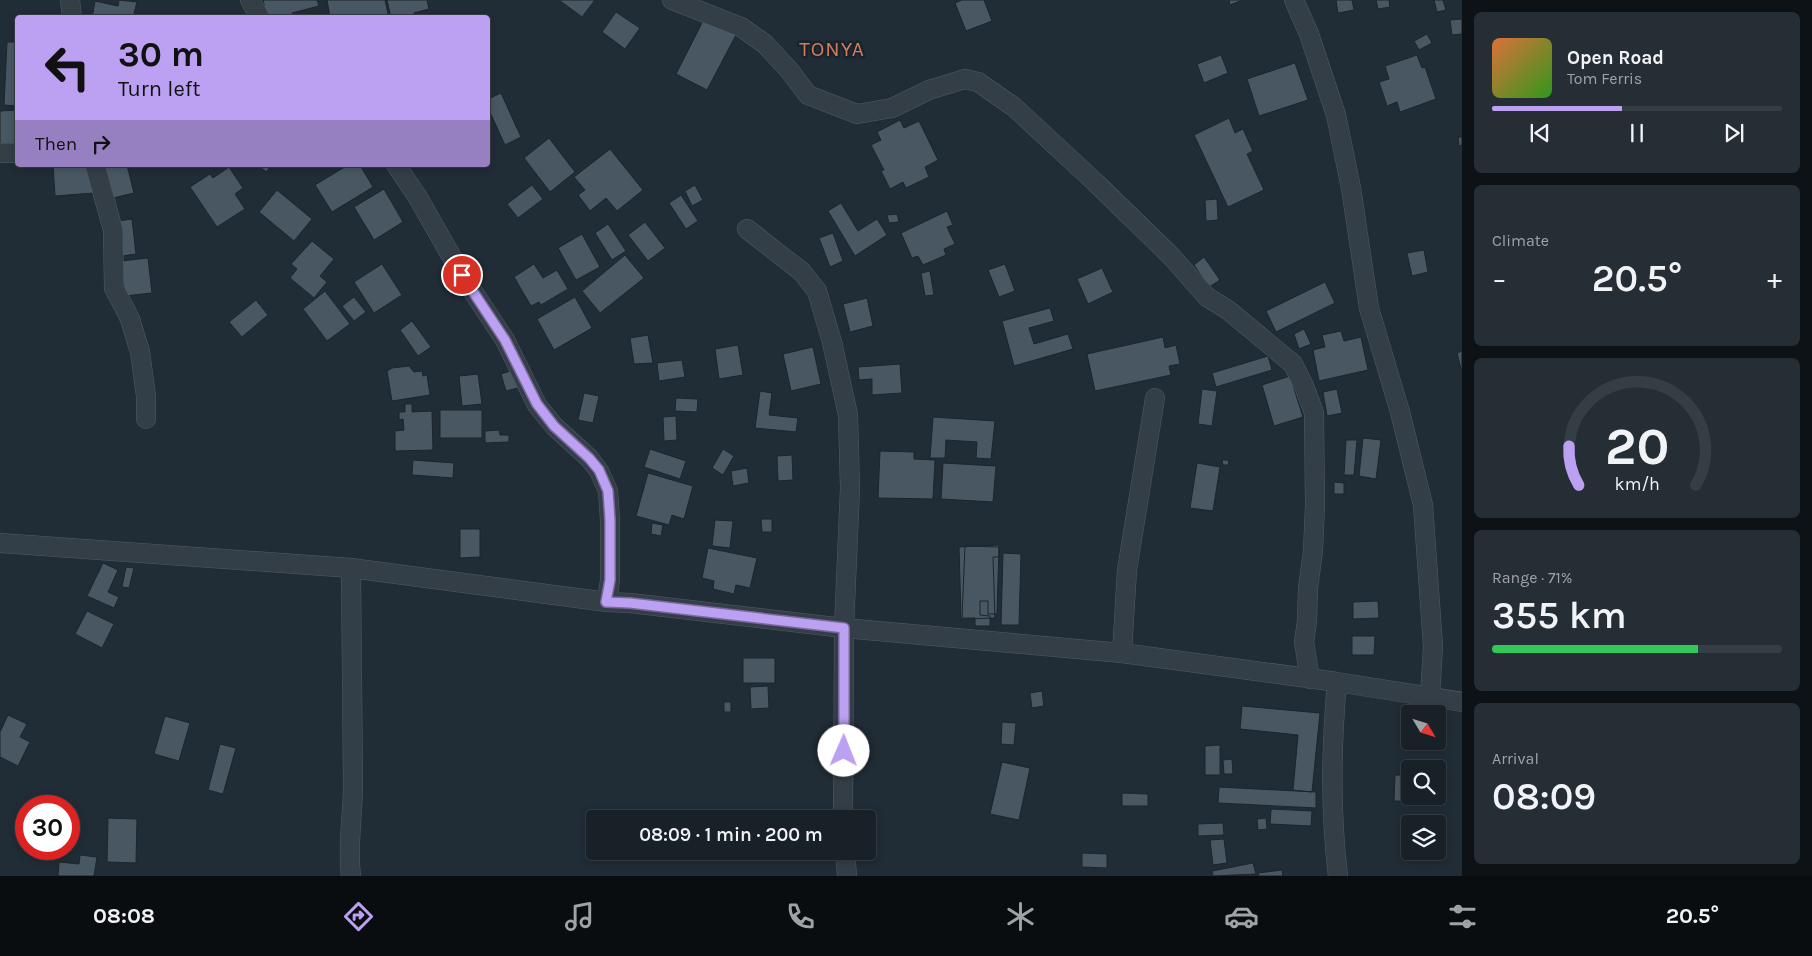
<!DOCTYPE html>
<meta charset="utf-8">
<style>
body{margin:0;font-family:Karla,sans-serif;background:#252e34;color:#f1f3f6;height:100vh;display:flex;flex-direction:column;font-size:19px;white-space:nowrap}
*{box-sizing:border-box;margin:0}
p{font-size:16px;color:#9fa3a8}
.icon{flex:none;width:28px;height:28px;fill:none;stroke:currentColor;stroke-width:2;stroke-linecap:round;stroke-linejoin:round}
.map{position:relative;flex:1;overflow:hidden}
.sheet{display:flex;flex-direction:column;gap:12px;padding:12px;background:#0d1216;width:350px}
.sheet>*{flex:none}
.top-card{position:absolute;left:15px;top:15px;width:475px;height:152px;border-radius:5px;box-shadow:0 2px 8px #0003,0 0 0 1px #363e45;background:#bca0f2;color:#111;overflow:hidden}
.needle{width:32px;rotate:128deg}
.tools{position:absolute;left:1401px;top:705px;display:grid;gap:10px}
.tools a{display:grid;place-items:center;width:45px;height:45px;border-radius:5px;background:#182128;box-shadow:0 2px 8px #0003,0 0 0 1px #363e45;font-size:25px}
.speed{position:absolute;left:15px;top:795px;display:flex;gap:10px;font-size:25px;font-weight:700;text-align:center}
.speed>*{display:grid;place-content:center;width:65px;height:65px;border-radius:50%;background:#182128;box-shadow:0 2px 8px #0003,0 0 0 1px #363e45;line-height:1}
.speed .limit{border:8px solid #d22;background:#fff;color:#111}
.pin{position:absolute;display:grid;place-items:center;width:42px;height:42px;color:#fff;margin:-21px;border:2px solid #fff;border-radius:50%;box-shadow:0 1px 5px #0007}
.me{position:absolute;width:55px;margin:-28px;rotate:1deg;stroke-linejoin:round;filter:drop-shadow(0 0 4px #0008)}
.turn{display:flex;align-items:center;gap:18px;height:105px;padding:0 20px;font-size:22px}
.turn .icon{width:65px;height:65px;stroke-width:2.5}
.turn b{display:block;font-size:35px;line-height:42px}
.then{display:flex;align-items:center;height:48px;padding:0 20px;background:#0003;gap:10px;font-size:19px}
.big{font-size:38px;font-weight:600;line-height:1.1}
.sheet .widget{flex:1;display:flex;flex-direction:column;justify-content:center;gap:8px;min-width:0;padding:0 18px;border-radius:8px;background:#252e34}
.sheet .dial{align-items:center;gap:0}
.dial svg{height:130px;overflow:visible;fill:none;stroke:#363e45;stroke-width:7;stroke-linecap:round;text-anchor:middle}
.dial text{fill:#f1f3f6;stroke:none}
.song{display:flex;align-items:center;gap:15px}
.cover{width:60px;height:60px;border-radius:8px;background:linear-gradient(135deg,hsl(20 70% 55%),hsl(110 70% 35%))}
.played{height:5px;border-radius:2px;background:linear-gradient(90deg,#bca0f2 45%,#363e45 45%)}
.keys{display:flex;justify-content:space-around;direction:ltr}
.heat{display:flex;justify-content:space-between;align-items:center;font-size:28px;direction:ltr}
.charge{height:8px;border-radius:4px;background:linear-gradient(90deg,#34c759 71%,#363e45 0)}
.trip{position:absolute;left:586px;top:810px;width:290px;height:50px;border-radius:5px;background:#182128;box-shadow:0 2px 8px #0003,0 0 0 1px #363e45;font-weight:600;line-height:50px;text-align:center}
.tab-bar{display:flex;height:80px;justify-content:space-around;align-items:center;background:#0a0d10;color:#9fa3a8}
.tab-bar .icon{width:35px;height:35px}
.tab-bar .on{color:#bca0f2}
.tab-bar b{font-size:22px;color:#f1f3f6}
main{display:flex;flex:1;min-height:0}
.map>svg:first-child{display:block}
.building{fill:#485762;stroke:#1b252d}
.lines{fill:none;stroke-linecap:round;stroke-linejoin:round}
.minor-casing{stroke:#515c65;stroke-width:20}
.minor{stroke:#333e47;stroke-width:19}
.route-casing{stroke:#7a689d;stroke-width:12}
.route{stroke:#bca0f2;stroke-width:9}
.labels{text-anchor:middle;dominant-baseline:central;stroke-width:5;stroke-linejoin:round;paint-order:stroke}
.quarter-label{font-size:21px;letter-spacing:1px;fill:#d17d5a;stroke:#19232b}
</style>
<main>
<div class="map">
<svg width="1462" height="876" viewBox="0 0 1462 876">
<rect width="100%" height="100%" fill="#202c36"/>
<path class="building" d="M119 0 137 2 133 18H92L95 1 118 6Z
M263 0H317L319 6 292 13 294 18H276V15L267 18Z
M327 0H385L389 18H330Z
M387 0H427L429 9 414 13 415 18H391Z
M559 0H595L582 17Z
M962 0H984L992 21 966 31 955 3Z
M1229 0H1243L1230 5Z
M1336 0H1352L1354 10 1338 13Z
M1376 0H1389L1390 7 1378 9Z
M1434 0H1443L1446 10 1437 12Z
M616 12 640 28 625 49 602 32Z
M705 17 737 33 707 90 676 74Z
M1462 19V34L1452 35 1450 20Z
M1427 34 1432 43 1419 50 1414 41Z
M7 42H18V106L4 105Z
M1221 55 1228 73 1204 83 1197 64Z
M1417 55 1422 68 1425 67 1436 99 1400 112 1397 102 1387 106 1379 82 1389 79 1385 66Z
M1295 63 1308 100 1259 116 1247 79Z
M501 93 521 137 505 145 488 108V99Z
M17 110 18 154 0 156V111Z
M1229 118 1235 133 1243 129 1253 151 1247 154 1264 190 1228 207 1194 135Z
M900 120 904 128 919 121 938 160 925 167 929 177 906 188 903 182 890 189 881 171 884 170 871 145 881 140 877 132Z
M1458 137H1462V145L1459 146Z
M549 138 575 172 550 192 524 158Z
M610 149 643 190 617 211 606 198 590 211 578 195 585 190 574 177Z
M53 165H92L93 193 55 196Z
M100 165H127L134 193 109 199Z
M258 165H272L266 172Z
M348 165H360L373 187 332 212 315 185Z
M229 167 243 188 235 194 245 209 217 227 190 187 210 174 213 178Z
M532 185 543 199 518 218 507 204Z
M695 185 703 200 692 206 685 191Z
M384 189 403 222 374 240 354 207Z
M277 190 312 219 294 241 259 212Z
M681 195 698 221 686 229 669 203Z
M1217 199 1218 220 1206 221 1205 200Z
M841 203 858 231 877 219 887 235 855 256 828 211Z
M947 211 953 225 947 227 955 244 944 249 946 255 923 265 918 256 912 258 901 233Z
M897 214 899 222 889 223 887 215Z
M132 219 136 254 122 256 118 221Z
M645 222 665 248 648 261 628 235Z
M608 224 626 251 612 260 595 233Z
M833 233 843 261 830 267 819 238Z
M582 234 600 267 576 280 558 248Z
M312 241 334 259 320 276 327 282 314 298 290 278 297 269 291 264Z
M1424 250 1428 272 1412 276 1407 253Z
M625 255 644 278 600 313 582 291Z
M1204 257 1220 280 1209 287 1194 265Z
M148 258 152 293 125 296 121 261Z
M382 264 402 295 374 313 354 282Z
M534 264 543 278 557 270 568 289 541 305 539 302 531 306 514 277Z
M1005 264 1015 291 999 297 988 270Z
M1102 268 1113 292 1088 304 1077 279Z
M930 271 934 295 925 296 921 273Z
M1325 282 1335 303 1276 332 1266 311Z
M325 291 350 324 327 341 303 309Z
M354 297 366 312 354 321 342 306Z
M575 297 592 328 554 350 537 319Z
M867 298 873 326 850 332 843 304Z
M256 300 268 315 242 337 229 322Z
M1050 308 1054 321 1029 328 1034 344 1068 334 1073 349 1014 366 1002 321Z
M412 321 431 347 418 356 400 330Z
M1304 329 1311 344 1299 349 1294 334Z
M1341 331 1344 341 1361 337 1368 370 1319 381 1313 350 1325 347 1322 335Z
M648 335 653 363 634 364 630 338Z
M1163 337 1165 348 1176 345 1180 364 1169 366 1171 375 1095 391 1087 354Z
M738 345 743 375 719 379 715 349Z
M813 347 821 384 791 391 783 354Z
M1462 351V369H1461L1457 353Z
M1268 356 1272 370 1216 387 1212 373Z
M682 360 685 377 659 381 657 363Z
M900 364 902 393 872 395V379L859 380 858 367Z
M409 366 414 372 422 371 423 376 427 375 430 395 392 401 387 371 392 368Z
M513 370 518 388 506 391 501 374Z
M478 374 482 404 462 406 459 376Z
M1290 376 1303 417 1274 426 1262 385Z
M1202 389 1217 391 1212 426 1198 424Z
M1337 389 1342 413 1327 416 1323 392Z
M760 391 772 393 769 415 798 418 796 432 755 428Z
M584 393 599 396 593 423 578 420Z
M676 398 698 399 697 412 675 411Z
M405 404H412V412L432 411 433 450 395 451V431L404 430 403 419 399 420V412H405Z
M440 410H482V438H440Z
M676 416 677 440 664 441 663 417Z
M933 417 995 421 991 459 976 458 977 442 946 440 945 458H930Z
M499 430 500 435H509V442L485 443V431Z
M1363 438 1381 440 1376 479 1359 476Z
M1346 440H1357L1354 475H1344Z
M650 449 686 461 680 479 644 467Z
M723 449 734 456 723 475 712 468Z
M880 451 914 452V459L935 460 933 499 878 498Z
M792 455 793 480 778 481 777 456Z
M413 460 454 463 453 478 412 475Z
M1222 460H1228L1229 465H1223Z
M943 463 996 466 993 502 941 499Z
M1197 463 1220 467 1213 511 1190 508Z
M747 468 749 483 733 486 731 471Z
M648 473 693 486 684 519 672 515 669 525 636 516Z
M1334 482 1344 483V494H1334Z
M761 519H772V532H762Z
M715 520 733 521 730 548 712 546Z
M652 523 663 525 661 536 651 534Z
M460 529H480V557L460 558Z
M999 545V557H993L995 618 961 619 959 547Z
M965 546 999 547 997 614H988V601H980V615L990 616V626H975V618H962Z
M708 548 757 558 750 588 736 585 734 594 713 589 714 581 702 578Z
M1003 553 1021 554 1019 625H1001Z
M103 563 118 570 108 592 119 597 114 608 87 596Z
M126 567 134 568 129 588 122 587Z
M1378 601 1379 618 1353 619V602Z
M87 611 114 624 102 648 75 634Z
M1352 636H1375L1374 655H1352Z
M743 658H775V683H743Z
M768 686 769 708 751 709 750 687Z
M1042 691 1044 706 1032 708 1030 693Z
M724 702H731V712H724Z
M1242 706 1320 713 1312 792 1293 790 1298 735 1240 729Z
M8 715 27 724 20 737 30 742 18 766 0 757V732Z
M165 716 190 723 179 761 154 754Z
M1002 722 1016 723 1014 745 1001 744Z
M220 744 236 748 223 794 208 790Z
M1220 745V775H1205V746Z
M1232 759 1233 774H1224L1223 760Z
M1002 762 1030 768 1019 820 990 814Z
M1395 775H1410V796H1423V802L1394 801Z
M1219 787 1316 792V808L1218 803Z
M1122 793 1148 794V806H1122Z
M1271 809 1312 811 1311 826 1270 824Z
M108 818 137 819 136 863 107 862Z
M1266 818 1267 829 1258 830 1257 819Z
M1223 823 1224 835 1198 836V824Z
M1224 839 1227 863 1213 865 1210 840Z
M1082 853 1107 854V868L1082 867Z
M80 855 97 857 94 876H58L59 862 79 864Z
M1253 863 1256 874 1213 876 1212 871Z
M1282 870 1283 876H1259L1258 873Z"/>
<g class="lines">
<g class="minor-casing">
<path id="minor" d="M70 0 72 18
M250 0 260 18
M672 0 741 27 765 44 789 70 808 95 857 114 892 108 929 90 965 79 978 82 1014 107 1096 183 1172 257 1207 297 1228 310 1293 364 1304 386 1314 413 1315 505 1313 551 1308 588 1307 621 1304 642 1310 679
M1294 0 1309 34 1336 115 1351 188 1369 308 1400 412 1423 505 1433 646 1430 696
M0 153H18
M95 165 113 230 114 288 130 319 140 352 146 396V419
M396 165 417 196 462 275 505 340 537 405 554 426 589 458 599 471 608 491 610 520V580L607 602
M747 229 802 272 817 291 832 342 848 415 850 488 844 628 843 819
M0 543 351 568 607 602 630 603 844 628 1122 653 1337 682 1462 702
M1122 653 1127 570 1155 398
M1337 682C1331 749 1330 809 1338 876
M845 851 847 876
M351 876C347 846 353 815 353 785 353 712 352 640 351 568"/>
</g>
<use href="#minor" class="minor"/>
</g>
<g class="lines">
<g class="route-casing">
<path id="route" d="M462 275 505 340 537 404 554 426 589 458 599 470 608 491 610 520V580L606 602 630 603 844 628V751"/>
</g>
<use href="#route" class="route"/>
</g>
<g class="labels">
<g class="quarter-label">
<text x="832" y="49">TONYA</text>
</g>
</g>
</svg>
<div class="tools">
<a><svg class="needle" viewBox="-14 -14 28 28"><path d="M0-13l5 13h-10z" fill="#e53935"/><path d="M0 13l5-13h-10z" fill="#9fa3a8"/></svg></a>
<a><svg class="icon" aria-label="search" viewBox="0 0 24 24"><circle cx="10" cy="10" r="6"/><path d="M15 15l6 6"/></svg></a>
<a><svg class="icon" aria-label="layers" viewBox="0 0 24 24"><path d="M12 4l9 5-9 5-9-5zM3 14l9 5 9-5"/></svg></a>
</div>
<div class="speed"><div class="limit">30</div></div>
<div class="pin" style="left:462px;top:275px;background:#d93025"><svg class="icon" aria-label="arrive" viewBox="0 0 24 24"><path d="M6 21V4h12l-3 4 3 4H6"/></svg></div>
<svg class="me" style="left:844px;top:751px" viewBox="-20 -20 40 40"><circle r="19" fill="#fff"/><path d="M0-13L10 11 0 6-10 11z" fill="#bca0f2"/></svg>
<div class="trip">08:09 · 1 min · 200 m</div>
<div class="top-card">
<div class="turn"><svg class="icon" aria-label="left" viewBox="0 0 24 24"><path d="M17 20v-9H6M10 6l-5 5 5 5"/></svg><div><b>30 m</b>Turn left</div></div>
<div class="then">Then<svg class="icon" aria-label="right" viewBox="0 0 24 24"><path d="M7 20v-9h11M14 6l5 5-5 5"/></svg></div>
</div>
</div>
<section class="sheet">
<div class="widget">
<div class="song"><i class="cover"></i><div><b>Open Road</b><p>Tom Ferris</p></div></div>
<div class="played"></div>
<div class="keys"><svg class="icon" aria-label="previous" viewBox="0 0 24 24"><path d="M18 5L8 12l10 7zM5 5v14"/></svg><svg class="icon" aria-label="pause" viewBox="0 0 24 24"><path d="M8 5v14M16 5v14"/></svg><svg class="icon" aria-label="next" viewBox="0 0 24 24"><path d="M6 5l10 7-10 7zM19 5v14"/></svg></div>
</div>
<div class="widget"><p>Climate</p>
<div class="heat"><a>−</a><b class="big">20.5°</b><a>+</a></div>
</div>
<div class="widget dial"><svg viewBox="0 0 100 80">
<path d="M14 69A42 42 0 1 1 86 69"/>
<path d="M14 69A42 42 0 0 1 8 45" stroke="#bca0f2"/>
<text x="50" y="56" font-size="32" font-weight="700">20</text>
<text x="50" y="72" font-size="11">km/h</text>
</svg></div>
<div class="widget"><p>Range · 71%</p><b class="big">355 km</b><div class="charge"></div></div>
<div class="widget"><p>Arrival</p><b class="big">08:09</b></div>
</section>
</main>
<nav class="tab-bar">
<b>08:08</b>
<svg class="icon on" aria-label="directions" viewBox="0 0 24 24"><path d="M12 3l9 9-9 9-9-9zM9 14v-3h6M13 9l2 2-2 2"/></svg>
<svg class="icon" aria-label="music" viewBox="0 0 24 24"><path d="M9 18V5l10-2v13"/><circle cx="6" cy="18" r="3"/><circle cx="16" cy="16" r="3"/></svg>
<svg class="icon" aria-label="phone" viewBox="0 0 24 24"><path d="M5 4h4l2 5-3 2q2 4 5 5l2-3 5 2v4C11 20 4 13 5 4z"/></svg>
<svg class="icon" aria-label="climate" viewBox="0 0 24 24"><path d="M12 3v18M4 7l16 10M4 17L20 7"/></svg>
<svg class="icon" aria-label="car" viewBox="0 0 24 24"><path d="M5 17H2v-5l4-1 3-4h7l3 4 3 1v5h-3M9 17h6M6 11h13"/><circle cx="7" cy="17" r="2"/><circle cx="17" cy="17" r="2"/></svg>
<svg class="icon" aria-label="filters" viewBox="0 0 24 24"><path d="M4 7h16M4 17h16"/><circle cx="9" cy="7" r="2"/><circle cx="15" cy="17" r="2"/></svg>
<b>20.5°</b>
</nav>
